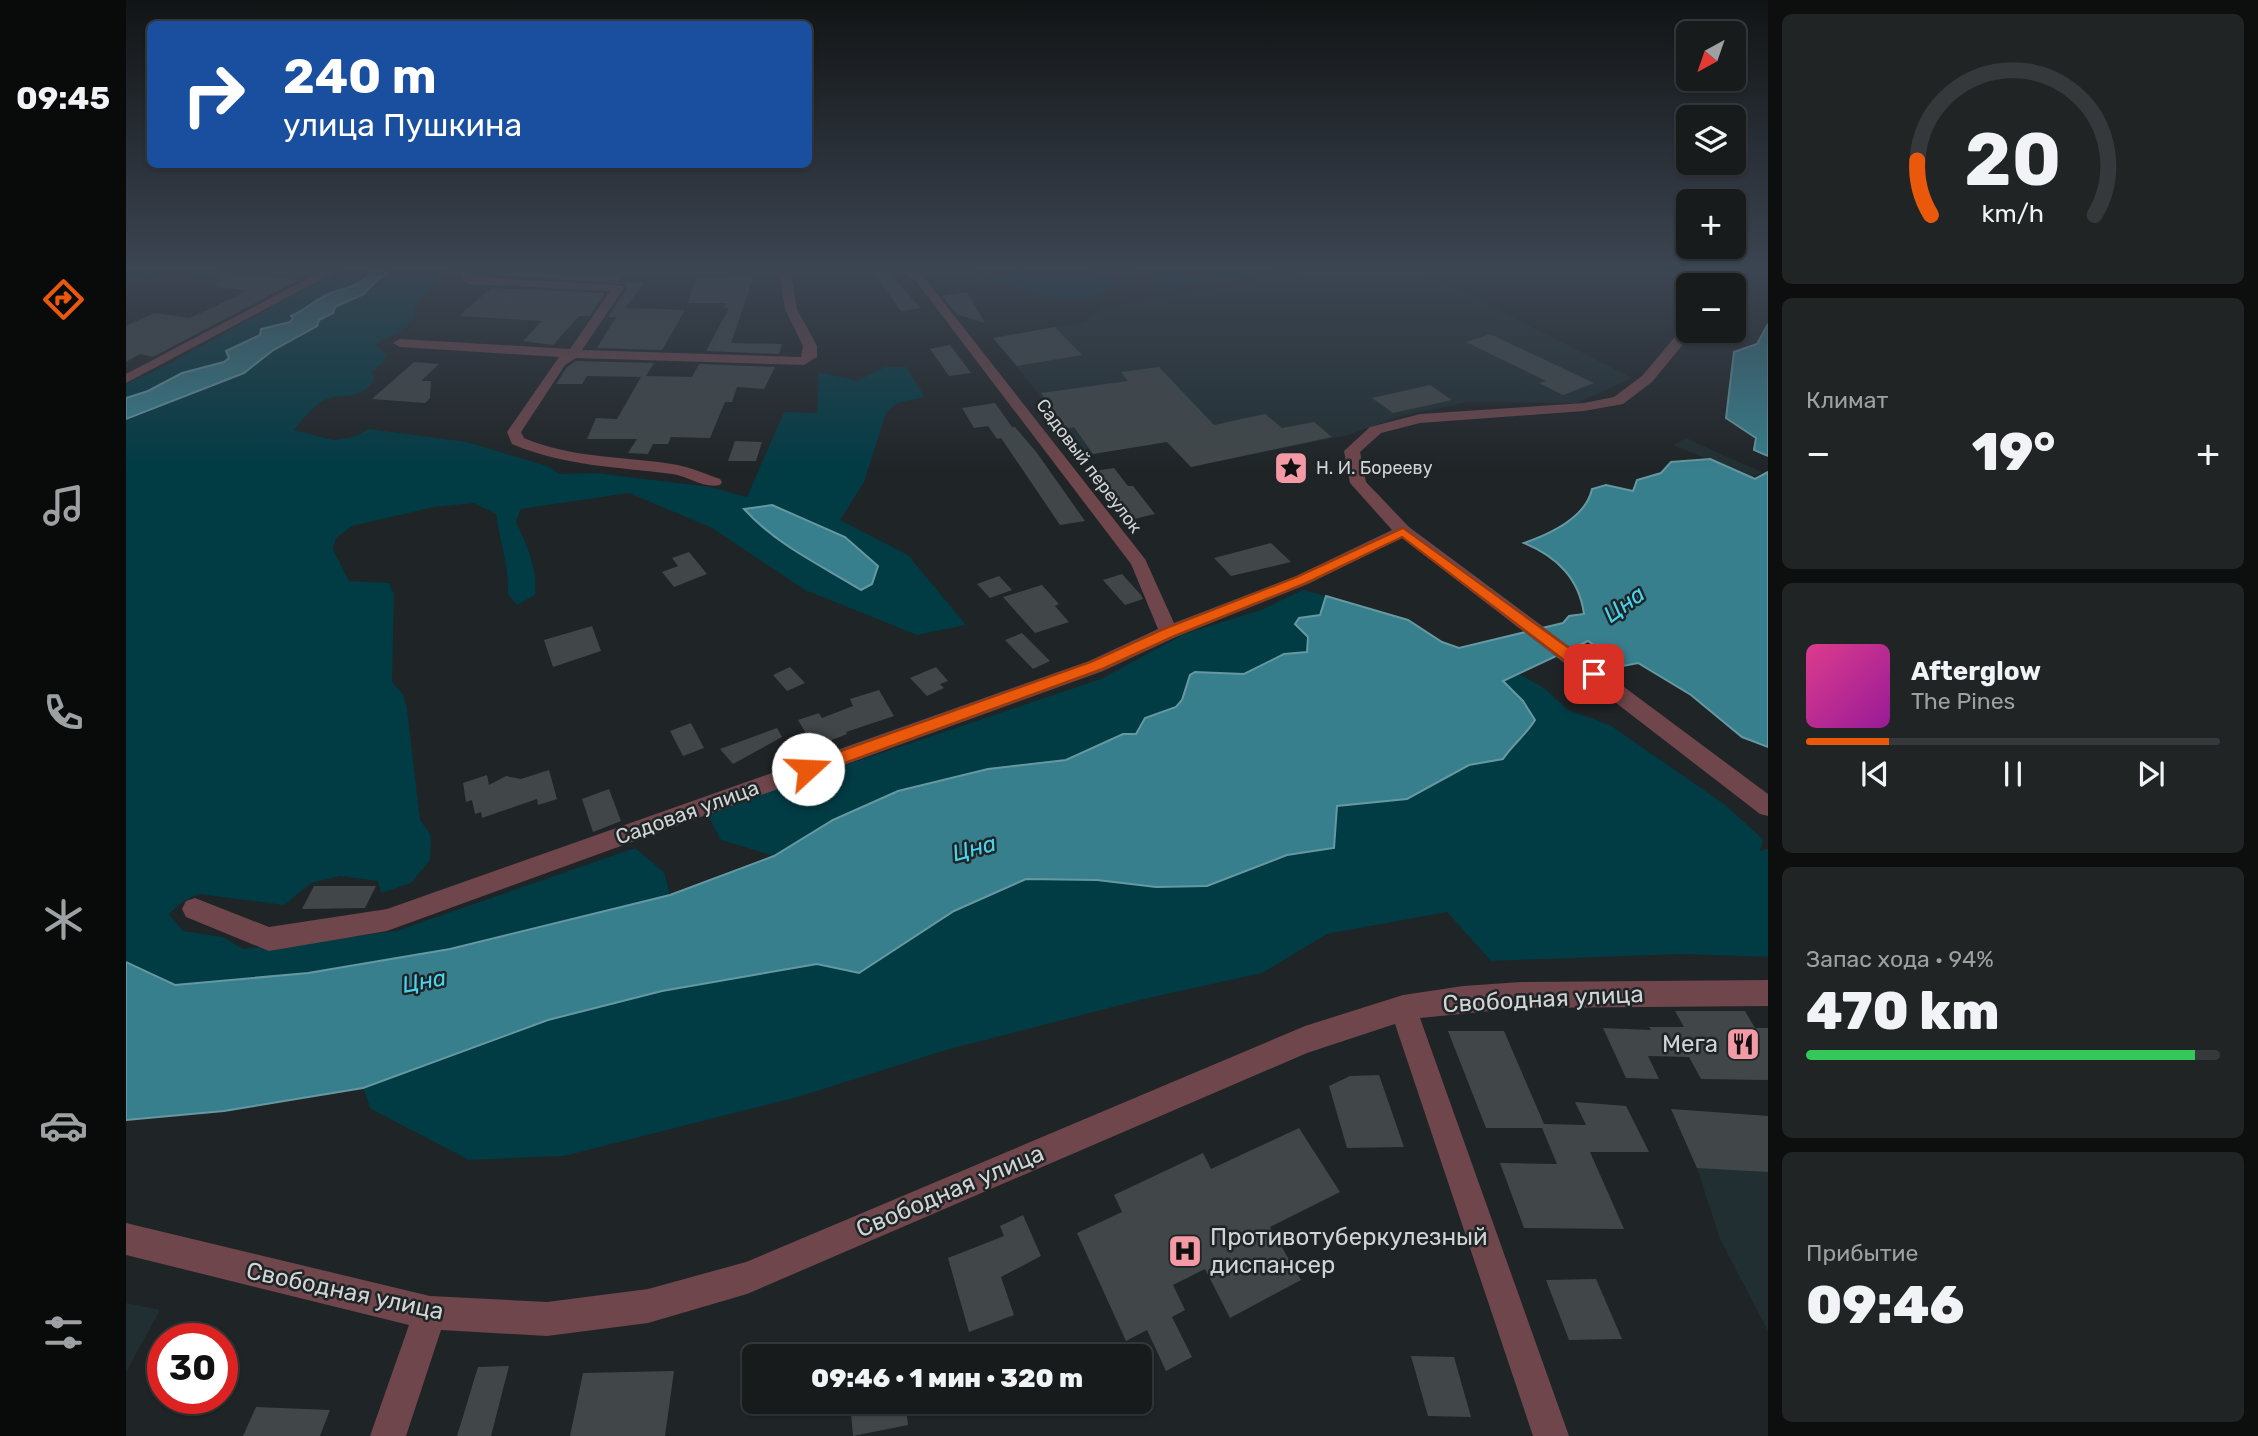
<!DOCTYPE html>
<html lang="ru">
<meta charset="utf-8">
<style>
body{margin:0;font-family:Rubik,sans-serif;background:#202425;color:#f1f3f6;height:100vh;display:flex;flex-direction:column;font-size:26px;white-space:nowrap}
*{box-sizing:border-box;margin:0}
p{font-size:23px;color:#9ea1a3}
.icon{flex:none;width:38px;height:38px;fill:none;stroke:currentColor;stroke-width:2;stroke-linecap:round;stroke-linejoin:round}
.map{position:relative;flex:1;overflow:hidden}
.drawer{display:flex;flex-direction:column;gap:14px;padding:14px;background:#0d0f0f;width:490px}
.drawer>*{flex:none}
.hud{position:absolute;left:21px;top:21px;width:665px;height:147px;border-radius:10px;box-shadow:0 2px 5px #0004,0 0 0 2px #36393b;background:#1a4fa0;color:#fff;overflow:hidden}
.needle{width:46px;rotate:220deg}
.fabs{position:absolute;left:1550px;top:21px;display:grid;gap:14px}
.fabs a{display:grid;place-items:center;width:70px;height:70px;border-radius:10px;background:#171b1c;box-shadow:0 2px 5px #0004,0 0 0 2px #36393b;font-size:35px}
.speed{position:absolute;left:21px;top:1323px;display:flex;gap:14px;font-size:35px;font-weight:700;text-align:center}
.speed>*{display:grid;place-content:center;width:91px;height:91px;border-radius:50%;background:#171b1c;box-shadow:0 2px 5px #0004,0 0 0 2px #36393b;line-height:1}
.speed .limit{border:10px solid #d22;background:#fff;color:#111}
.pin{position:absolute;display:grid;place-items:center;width:60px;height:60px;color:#fff;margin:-30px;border-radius:14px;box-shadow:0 4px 10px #0006}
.me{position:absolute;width:77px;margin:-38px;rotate:70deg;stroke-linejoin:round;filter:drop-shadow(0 0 5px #0008)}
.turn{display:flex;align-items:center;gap:24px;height:147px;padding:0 21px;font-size:32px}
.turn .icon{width:91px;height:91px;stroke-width:2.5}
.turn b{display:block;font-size:49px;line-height:60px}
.big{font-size:52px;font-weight:800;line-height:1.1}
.drawer .card{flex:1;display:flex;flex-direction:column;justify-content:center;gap:10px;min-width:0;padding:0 24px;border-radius:10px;background:#202425}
.drawer .dial{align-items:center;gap:0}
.dial svg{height:182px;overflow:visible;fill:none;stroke:#36393b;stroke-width:7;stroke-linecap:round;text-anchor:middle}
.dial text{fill:#f1f3f6;stroke:none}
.song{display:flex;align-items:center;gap:21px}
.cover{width:84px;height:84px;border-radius:10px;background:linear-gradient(135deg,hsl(330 70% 55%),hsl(300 70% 35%))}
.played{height:7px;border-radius:4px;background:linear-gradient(90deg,#ea580c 20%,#36393b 20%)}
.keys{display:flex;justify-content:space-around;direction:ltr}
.heat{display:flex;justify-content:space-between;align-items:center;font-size:38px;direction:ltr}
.charge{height:10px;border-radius:5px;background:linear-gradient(90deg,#34c759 94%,#36393b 0)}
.trip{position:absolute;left:616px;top:1344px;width:410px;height:70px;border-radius:10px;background:#171b1c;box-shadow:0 2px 5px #0004,0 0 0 2px #36393b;font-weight:800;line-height:70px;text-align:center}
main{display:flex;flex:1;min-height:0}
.menu{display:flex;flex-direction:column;width:126px;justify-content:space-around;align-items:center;background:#090b0b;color:#9ea1a3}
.menu .icon{width:49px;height:49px}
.menu .selected{color:#ea580c}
.menu b{font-size:32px;color:#f1f3f6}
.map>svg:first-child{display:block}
.built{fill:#212f32}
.green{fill:#013b44;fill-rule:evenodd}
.water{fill:#387f8d;stroke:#6698a2;stroke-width:2}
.building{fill:#414749}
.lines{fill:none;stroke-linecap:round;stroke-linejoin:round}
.street{fill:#6e464b;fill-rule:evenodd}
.route{fill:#ea580c;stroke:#983908;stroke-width:2}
.labels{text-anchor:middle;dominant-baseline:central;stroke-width:5;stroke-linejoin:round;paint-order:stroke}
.far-street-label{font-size:18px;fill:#d0d4d4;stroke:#1f2426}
.far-poi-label{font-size:18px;fill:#d0d4d4;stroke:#1f2426;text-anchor:start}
.street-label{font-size:21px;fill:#d0d4d4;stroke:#1f2426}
.water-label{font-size:23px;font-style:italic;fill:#48d4ee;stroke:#1f2426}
.near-street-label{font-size:24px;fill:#d0d4d4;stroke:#1f2426}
.near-poi-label{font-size:24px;fill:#d0d4d4;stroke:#1f2426;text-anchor:end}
</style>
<main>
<nav class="menu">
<b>09:45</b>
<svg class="icon selected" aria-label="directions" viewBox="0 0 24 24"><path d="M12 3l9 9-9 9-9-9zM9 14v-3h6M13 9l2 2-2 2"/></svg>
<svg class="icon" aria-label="music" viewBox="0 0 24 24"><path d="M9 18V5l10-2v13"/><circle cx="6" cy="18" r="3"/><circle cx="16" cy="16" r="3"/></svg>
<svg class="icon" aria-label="phone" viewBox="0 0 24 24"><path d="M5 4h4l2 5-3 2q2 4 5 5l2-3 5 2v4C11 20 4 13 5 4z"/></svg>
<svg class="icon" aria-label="climate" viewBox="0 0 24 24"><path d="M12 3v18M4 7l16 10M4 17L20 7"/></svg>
<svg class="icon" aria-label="car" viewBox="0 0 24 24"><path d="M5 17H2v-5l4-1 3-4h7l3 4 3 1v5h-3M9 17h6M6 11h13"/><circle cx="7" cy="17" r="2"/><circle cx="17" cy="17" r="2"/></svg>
<svg class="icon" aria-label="filters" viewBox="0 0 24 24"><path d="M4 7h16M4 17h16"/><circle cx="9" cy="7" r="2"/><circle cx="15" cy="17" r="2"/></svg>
</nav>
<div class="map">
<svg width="1642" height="1436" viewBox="0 0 1642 1436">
<rect width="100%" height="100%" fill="#1f2426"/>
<path class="built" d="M1192 271H1297L1506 378 1451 403 1342 402 1275 416 1222 435 1065 467 1041 442 962 455 867 338 957 323 980 307Z
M1560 438 1590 452 1636 472 1626 477 1547 445Z
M1545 1109 1642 1116V1331L1594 1239 1571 1168Z
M0 1303 34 1310 0 1372Z"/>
<path class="green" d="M0 271H94L98 275C79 282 58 274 38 275 24 276 13 286 0 282Z
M211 271H245C234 285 222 287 206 293 192 298 179 309 165 315L164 322 135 329V335L100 351 103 358 98 362 56 373 22 391 0 398V384L41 365Z
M255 271H322L289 307C289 332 268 332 250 344L260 355 257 363 245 372 249 379C232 404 216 390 195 402 186 408 175 421 168 430L207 440 227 437 243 429 341 442 424 467 433 474 469 473 585 487 621 497 658 412 691 413 693 372 731 381 759 367H780L799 397 771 403 760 413 738 482 714 520 782 555 840 625 791 635 679 590 586 528 503 493 395 509 390 522C401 545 412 569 409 595L391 605 382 594C383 567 374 542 370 514L348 503 308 507 226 526 210 538 207 549 223 581 263 583 268 594 266 682 277 694 281 709 294 820 305 835 304 860 285 883 255 893 252 881 214 876 185 883 158 905 73 894 56 902 43 914 57 931 97 937 117 949 270 931 509 848 538 872 544 895 324 949 182 973 49 985 0 962V419L118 373 146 351 191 326 193 320 207 313 208 307 238 293 261 273ZM647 505 719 537 735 589 706 572Z
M843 271H958L976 274 994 284C952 320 888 287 843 271Z
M1008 271H1149L1147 275 1040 287Z
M1177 590 1200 596 1194 615 1174 618 1182 637 1181 652 1158 654 1118 674 1069 672 1064 675 1056 700 1050 707 1019 718 1010 734H997L940 760 862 769 772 791 707 820 648 856 595 840 580 812 975 679 1058 634 1135 610Z
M1392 673 1418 688 1442 710 1484 725 1598 804 1637 839 1634 851 1642 849V957L1556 954 1365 961 1321 912 1201 934 1136 973 1018 999 820 1050 672 1097 438 1156 343 1160 245 1109 237 1088 422 1020 536 991 691 964 733 973 828 911 900 879 971 880 1030 887 1081 886 1161 855 1207 848 1211 806 1281 799 1343 765 1377 758 1387 744 1401 734 1397 701 1377 681Z"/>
<path class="water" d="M255 271 261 274 251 280 238 294 209 307 207 313 193 320 191 326 146 351 118 373 0 419V398L22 391 56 373 98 362 103 358 100 351 134 335 135 329 164 322 167 318 165 316C179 310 191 298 205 293 220 287 235 287 244 272Z
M1642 324V456L1628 450 1630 438 1600 418 1608 352 1631 344Z
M1584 459 1629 479 1642 472V747L1616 737 1565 695 1512 663 1497 666 1462 641 1377 681 1397 701 1409 720C1400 735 1387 744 1377 759L1343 765 1281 799 1211 806 1208 848 1161 855 1081 886 1030 887 971 880 900 879 828 911 733 973 691 964 536 991 422 1020 237 1088 98 1111 0 1120V962L49 985 182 973 324 949 544 895 648 856 707 820 772 791 862 769 940 760 997 734H1010L1019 718 1050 707 1056 700 1064 675 1069 672 1118 674 1158 654 1181 652 1182 637 1169 624 1173 618 1194 615 1200 596 1282 620 1316 642 1333 648 1437 623 1443 616 1458 614C1453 578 1431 557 1398 543 1424 534 1460 517 1466 489L1480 485 1507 491 1511 480 1535 473 1545 462Z
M646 505 719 537 752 566 746 584 735 590C693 564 652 546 618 509Z"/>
<path class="building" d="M752 271H761L795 308 775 311 748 274Z
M91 273 173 280 27 357 14 354 0 362V326L28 313 64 318 121 291 90 287Z
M382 273 496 275 490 282 518 283 499 308 559 310 536 350 471 348 490 317H482L500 289 498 284 378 276Z
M628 276 605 343 656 344 653 354 580 351 603 308H598L600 303H562L570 279Z
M365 288 479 293 464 316H453L427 345 397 341 416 321 333 316Z
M841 292 859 323 830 314 816 296Z
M929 327 956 355 891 366 867 338Z
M1364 334 1468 383 1437 395 1413 383 1420 381 1340 342Z
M824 345 845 373 823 376 804 349Z
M450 361 528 363 520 376 566 377 573 364 649 367 638 389 611 387 606 402H599L584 438 545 437 542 444H527L522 454 502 453 511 439H461L470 418 491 419 515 377 461 376 456 384H430L441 367Z
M288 362 313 364 295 381H305L304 398 299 403 246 399Z
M1033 367 1088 425 1139 414 1156 428 1188 422 1206 437 1065 467 1041 442 967 454 948 427 940 429 915 393 1002 381 995 372Z
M1304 385 1326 400 1267 413 1246 398Z
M869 403 886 427H889L911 453 959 521 934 525 875 438 871 439 862 426 848 428 836 408Z
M609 441 636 442 630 461H602Z
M988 468 1002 486H1007L1029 514 1000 521 968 471Z
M1145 543 1165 562 1105 576 1088 558Z
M563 552 581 574 548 587 536 572 552 566 546 558Z
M996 574 1015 595 1017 599 999 605 977 580Z
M873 576 886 590 864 598 851 584Z
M916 585 933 604 929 606 943 622 909 633 877 597Z
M466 626 475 651 427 667 418 640Z
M896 633 924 661 907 669 879 640Z
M664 667 679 683 661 691 647 675Z
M810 667 822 681 814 684 818 688 801 696 784 678Z
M753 690 768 716 720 732 721 734 688 747 672 720 693 713 696 718 727 706 724 699Z
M565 723 578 748 557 756 544 731Z
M651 728 656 737 607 764 594 749Z
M423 770 431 799 412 805 411 799 356 818 355 812 349 814 346 800 340 802 337 783 361 775 363 785 380 776 395 779Z
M483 789 495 821 467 832 456 799Z
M188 886H250L239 908 176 909Z
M1549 1011H1619L1629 1028H1642V1080L1575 1079 1563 1057 1522 1056 1533 1079 1500 1078 1477 1028 1525 1030 1523 1027H1558Z
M1322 1031H1378L1418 1124 1460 1125 1449 1102 1500 1106 1523 1152H1464L1498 1229 1398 1228 1374 1163 1431 1164 1416 1128H1360Z
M1253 1075 1278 1147 1221 1148 1203 1086 1224 1076Z
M1545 1109 1642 1116V1172L1571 1168Z
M1173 1128 1214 1192 1144 1227 1175 1280 1104 1318 1079 1269 1047 1285 1059 1310 1046 1317 1066 1357 1040 1371 1021 1330 1000 1341 951 1233 996 1212 988 1195 1077 1153 1085 1169Z
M897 1215 915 1256 875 1277 888 1315 843 1332 822 1258 878 1236 874 1226Z
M1470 1279 1496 1339 1443 1340 1420 1280Z
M1285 1356 1328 1357 1345 1417 1302 1416Z
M383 1366 365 1436H331L352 1367Z
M548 1371 539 1436H444L457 1373Z
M724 1402H779L782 1425 727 1436Z
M130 1407 204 1410 194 1436H117Z"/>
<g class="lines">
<path class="street" d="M196 271H211L0 383V374Z
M334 271H346L347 277 496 285 498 288 456 350 675 357 677 346 659 309 653 274 650 271H699L694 274H665L671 309 691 346V357L678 365 450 358 439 365 395 432 398 438C447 459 500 456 552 465 566 468 580 474 594 479L596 482 594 485C578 489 562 476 546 474 492 467 437 466 386 444L381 432 433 357 274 347 267 343 274 339 444 349 484 291 342 284 336 280Z
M774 271H789L797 276 1019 559 1048 623 1170 576 1266 530 1224 483 1218 451 1244 427 1294 414 1458 403 1488 397 1516 376 1558 326 1563 325V331H1568L1526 382 1497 404 1458 411 1294 423 1255 433 1234 452 1240 482 1283 527 1642 794V816L1634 814 1276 538 1182 584 1050 637 977 671 261 931 143 951 60 917 56 909 60 901 69 898 143 927 261 909 963 661 1032 629 1005 564 789 280Z
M1553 271H1565L1576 285H1564Z
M1642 980V1006L1395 1008 1294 1018 1443 1436H1407L1269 1024 1181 1053 621 1294 522 1323 421 1336 315 1330 280 1436H244L283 1325 0 1255V1223L304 1296 421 1302 522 1289 620 1262 1179 1026 1277 995 1337 986 1395 982Z"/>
</g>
<linearGradient id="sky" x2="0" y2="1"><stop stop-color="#111415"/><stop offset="0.57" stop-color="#3c4552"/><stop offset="1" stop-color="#3c4552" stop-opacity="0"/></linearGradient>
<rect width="1642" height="472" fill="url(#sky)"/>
<path class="route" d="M1277 528 1473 670 1475 674 1473 678H1462L1276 537 1180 583 1048 636 976 669 688 774H676L673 769 676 765 965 662 1038 629 1171 577Z"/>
<defs>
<g id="sight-square" transform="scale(1.75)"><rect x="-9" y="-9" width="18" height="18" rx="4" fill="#f49aa6" stroke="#1f2426"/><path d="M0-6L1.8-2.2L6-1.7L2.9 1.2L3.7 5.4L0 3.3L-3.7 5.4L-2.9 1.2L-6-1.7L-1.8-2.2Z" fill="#111"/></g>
<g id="restaurant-square" transform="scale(1.75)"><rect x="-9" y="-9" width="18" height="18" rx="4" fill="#f49aa6" stroke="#1f2426"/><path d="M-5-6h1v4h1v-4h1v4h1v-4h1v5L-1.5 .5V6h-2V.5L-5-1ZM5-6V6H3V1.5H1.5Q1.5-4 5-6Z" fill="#111"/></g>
<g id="hospital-square" transform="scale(1.75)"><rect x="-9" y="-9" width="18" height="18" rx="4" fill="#f49aa6" stroke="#1f2426"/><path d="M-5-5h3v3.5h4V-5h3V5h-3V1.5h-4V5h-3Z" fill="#111"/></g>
</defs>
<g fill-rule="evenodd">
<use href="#sight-square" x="1165" y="468"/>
<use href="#restaurant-square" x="1617" y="1044"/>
<use href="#hospital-square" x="1059" y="1251"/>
</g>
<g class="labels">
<g class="far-street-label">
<text transform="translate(963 466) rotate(53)">Садовый переулок</text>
</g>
<g class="far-poi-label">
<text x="1190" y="468">Н. И. Борееву</text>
</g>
<g class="street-label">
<text transform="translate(561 812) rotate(-20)">Садовая улица</text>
</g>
<g class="water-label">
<text transform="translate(1498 604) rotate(-36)">Цна</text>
<text transform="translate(848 848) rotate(-15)">Цна</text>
<text transform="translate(298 981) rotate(-11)">Цна</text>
</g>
<g class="near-street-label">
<text transform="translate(1417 999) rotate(-3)">Свободная улица</text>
<text transform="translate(824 1191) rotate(-23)">Свободная улица</text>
<text transform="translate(219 1291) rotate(12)">Свободная улица</text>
</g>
<g class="near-poi-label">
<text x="1592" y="1044">Мега</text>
<text x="1084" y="1237" text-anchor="start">Противотуберкулезный<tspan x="1084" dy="28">диспансер</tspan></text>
</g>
</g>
</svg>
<div class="fabs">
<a><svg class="needle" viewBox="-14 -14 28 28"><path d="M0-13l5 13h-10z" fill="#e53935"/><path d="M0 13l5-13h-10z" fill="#9ea1a3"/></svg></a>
<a><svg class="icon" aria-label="layers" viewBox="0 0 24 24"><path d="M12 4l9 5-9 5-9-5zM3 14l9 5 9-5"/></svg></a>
<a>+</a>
<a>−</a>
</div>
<div class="speed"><div class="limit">30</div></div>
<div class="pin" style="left:1468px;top:674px;background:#d93025"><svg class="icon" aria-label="arrive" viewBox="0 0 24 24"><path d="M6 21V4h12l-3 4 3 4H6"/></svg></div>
<svg class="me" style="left:682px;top:769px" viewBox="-20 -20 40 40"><circle r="19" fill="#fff"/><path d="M0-13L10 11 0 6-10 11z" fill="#ea580c"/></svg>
<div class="trip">09:46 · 1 мин · 320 m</div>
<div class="hud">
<div class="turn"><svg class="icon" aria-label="right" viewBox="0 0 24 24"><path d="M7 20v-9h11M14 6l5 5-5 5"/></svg><div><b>240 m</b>улица Пушкина</div></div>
</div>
</div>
<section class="drawer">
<div class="card dial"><svg viewBox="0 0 100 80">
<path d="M14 69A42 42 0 1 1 86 69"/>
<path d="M14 69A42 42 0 0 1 8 45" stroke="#ea580c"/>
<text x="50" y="56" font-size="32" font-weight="700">20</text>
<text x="50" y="72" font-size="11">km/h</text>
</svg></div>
<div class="card"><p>Климат</p>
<div class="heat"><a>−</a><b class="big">19°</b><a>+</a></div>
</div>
<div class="card">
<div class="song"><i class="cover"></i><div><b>Afterglow</b><p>The Pines</p></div></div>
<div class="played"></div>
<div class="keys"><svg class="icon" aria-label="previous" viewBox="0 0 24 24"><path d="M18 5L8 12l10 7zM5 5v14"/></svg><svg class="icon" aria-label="pause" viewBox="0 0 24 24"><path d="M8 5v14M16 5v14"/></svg><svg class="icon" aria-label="next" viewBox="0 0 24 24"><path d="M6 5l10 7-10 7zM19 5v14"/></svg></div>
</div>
<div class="card"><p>Запас хода · 94%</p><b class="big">470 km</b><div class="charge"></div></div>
<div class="card"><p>Прибытие</p><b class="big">09:46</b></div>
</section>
</main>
